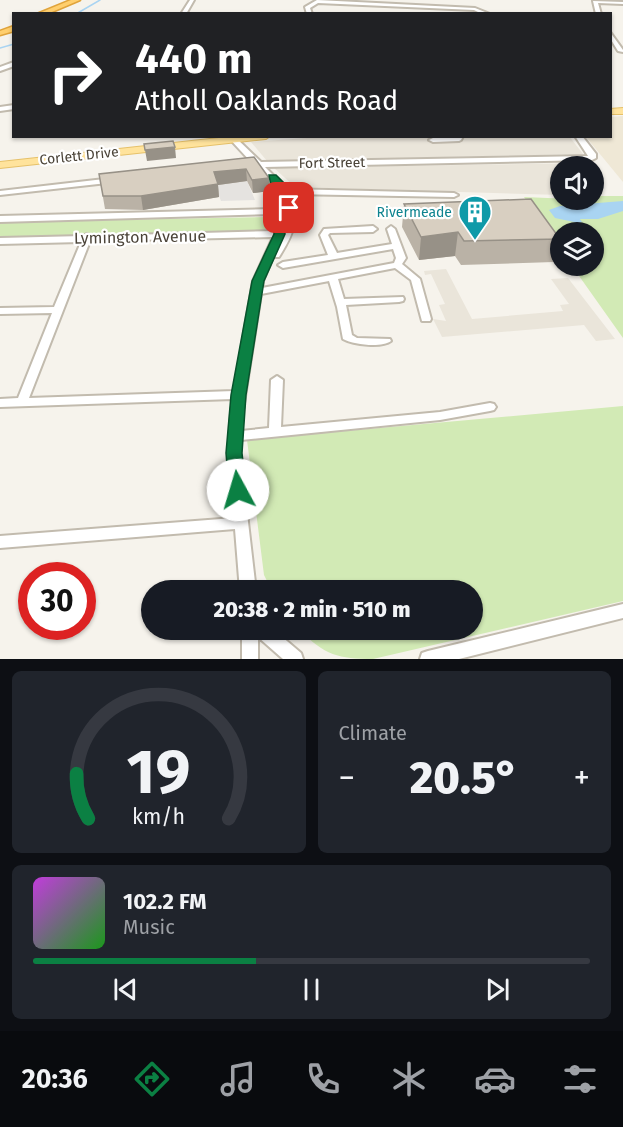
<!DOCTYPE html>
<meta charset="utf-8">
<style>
body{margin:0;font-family:"Fira Sans",sans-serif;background:#20242c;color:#f1f3f6;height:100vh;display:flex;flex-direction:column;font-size:22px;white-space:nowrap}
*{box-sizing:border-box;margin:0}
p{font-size:20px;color:#9ea1a6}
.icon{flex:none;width:33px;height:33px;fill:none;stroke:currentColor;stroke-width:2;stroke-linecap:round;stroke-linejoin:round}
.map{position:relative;height:659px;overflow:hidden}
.sheet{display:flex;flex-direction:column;gap:12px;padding:12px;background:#0d0f14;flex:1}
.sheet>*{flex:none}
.guide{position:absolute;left:12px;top:12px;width:600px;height:126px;border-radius:0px;box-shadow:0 2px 4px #0004;background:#202124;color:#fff;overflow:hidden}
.controls{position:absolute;left:550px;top:156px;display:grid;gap:12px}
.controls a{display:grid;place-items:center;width:54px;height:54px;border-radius:50%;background:#171b24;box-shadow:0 2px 4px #0004;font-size:30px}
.speed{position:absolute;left:18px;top:562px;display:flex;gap:12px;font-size:30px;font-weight:700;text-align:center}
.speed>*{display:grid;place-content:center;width:78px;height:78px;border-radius:50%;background:#171b24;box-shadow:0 2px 4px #0004;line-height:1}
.speed .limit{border:9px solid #d22;background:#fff;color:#111}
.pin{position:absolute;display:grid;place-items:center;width:51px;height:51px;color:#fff;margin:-26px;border-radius:12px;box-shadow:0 3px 9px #0006}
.me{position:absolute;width:66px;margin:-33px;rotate:354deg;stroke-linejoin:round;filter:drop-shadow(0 0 4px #0008)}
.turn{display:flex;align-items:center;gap:21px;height:126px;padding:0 24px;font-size:27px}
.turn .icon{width:78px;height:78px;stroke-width:2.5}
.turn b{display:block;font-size:42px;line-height:51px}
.big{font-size:45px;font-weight:800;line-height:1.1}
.sheet .widget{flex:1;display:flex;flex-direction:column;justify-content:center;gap:9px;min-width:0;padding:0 21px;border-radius:9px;background:#20242c}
.sheet .dial{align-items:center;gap:0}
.dial svg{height:156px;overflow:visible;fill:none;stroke:#363941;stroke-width:7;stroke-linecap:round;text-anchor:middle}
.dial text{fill:#f1f3f6;stroke:none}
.song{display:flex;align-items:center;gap:18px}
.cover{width:72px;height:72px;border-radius:9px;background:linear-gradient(135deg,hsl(290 70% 55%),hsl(120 70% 35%))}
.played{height:6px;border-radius:3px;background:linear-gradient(90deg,#0b8043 40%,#363941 40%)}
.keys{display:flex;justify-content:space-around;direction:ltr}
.heat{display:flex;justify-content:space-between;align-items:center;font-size:33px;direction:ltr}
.sheet .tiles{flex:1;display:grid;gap:12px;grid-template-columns:1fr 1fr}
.widget:last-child{grid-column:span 2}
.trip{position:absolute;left:141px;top:580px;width:342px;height:60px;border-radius:30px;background:#171b24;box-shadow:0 2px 4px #0004;font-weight:800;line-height:60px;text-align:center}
.tabs{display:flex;height:96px;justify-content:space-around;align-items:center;background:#090b0e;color:#9ea1a6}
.tabs .icon{width:42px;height:42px}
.tabs .current{color:#0b8043}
.tabs b{font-size:27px;color:#f1f3f6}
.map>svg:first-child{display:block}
.residential{fill:#eae5da}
.education{fill:#efe8d6}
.green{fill:#d2eab5}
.parking{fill:#e5e3e0}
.water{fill:#a9d4f2}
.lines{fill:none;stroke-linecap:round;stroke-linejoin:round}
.stream{stroke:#a9d4f2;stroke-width:1.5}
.minor-casing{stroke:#c2bbae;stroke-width:4}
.major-casing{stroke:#e6c16a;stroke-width:2}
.highway-casing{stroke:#e0a43c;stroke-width:3}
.minor{fill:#fff;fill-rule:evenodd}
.major{fill:#ffe39c;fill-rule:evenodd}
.highway{fill:#ffcf6e;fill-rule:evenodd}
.wall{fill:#bab2a6}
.shaded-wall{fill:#979187}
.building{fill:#d8cfc1;stroke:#979187;stroke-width:1.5}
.route{fill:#0b8043;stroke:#07532c;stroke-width:1.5}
.labels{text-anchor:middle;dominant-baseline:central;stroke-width:4.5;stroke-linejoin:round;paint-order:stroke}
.far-street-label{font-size:14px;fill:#4b4439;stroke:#fff}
.far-culture-label{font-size:14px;fill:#0d838f;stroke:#fff;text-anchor:end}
.street-label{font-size:16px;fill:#4b4439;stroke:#fff}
</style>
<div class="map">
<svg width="623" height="659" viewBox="0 0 623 659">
<rect width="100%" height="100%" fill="#f6f3ec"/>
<path class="residential" d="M335 136H569L583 154 267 161 251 142Z
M591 163 593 166H561V195L295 187 274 168Z
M446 269 472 319 563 311 560 305 569 304 551 279 568 278 615 339 596 341 584 325 442 337 433 319 446 321 439 305 445 304 431 274 425 275 424 271Z"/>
<path class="education" d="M623 116V182L586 137 610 136 611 117Z"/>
<path class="green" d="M594 196H623V338L572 266H594V232H561V250L524 197 594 200Z
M268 217 272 220 271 228 259 231 0 239V222Z
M623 406V601L373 659C339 659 324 655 300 630H472V591H272L264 575 247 440Z"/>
<path class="parking" d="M247 181 255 200 221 201 215 185Z"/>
<path class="water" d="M623 201V211L598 219H580L582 222 579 223 555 218 549 210 560 206Z"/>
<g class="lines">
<path class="stream" d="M76 14 100 0
M0 48 14 44"/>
<g class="minor-casing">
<path id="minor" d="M190 0H194L186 14H181Z
M317 0 475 8 490 14H482L474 10 318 3 310 8 312 14H307L305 7Z
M593 1 623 2V4L598 3 601 14H596Z
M610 32 623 50V52L618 51 610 38Z
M14 62V66L0 71V67Z
M14 105V109L0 111V107Z
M227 136H234L261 162 588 156 575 136H582L596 154V158L592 160 265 167 287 189 454 193 458 195 454 197 290 194C296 225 296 230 279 257H273L263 281 262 288 394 263 396 258 393 249 283 268 278 265 283 262 328 255 320 235 324 229 373 226 377 229 373 232 330 233 328 235 337 253 392 244 387 229 391 226 395 229 406 258 402 264 420 279 431 319 430 321H422L411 280 395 268 338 279 344 299 403 297 404 299 403 301 399 302 346 305 352 335 357 338 390 339 391 341C382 348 354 345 343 339L337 307 329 281 261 294 242 416 241 431 269 428 271 380 277 376 283 380 281 427 440 412 490 403 494 404 496 407 494 410 490 411 440 420 241 440 240 453 256 591H240L235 529 0 548V536L234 518C230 476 226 440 233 399L0 407V399L18 398 52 313 0 314V308L54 307 81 242 0 244V238L83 236 87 234 91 236 275 231 274 214 0 222V216L274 209C274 189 270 181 257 167H242V163H252ZM280 191 282 193 285 209H282ZM283 214 286 215 285 233 282 238 283 234ZM273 237 253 281 234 391 29 398 90 241Z
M463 136 461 140 459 141 433 142 429 140 433 138Z
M113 178 117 180 116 182 0 195V191Z
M623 604V618L459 659H420L422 653 428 651Z
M242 630H274L301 653 303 659H283L258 637V659H242Z"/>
</g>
<g class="major-casing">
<path id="major" d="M623 108V114H610V109Z
M237 136H270L266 139 0 168V162Z"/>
</g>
<g class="highway-casing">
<path id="highway" d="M71 0H80L47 14H37Z
M14 26V31L0 35V31Z"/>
</g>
<use href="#minor" class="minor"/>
<use href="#major" class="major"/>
<use href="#highway" class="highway"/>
</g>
<path class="wall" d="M254 157 269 178 270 191 253 193 247 181 218 185 219 197 143 210 105 209 99 174Z
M404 204 560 239 554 262 461 265 455 256 419 260 402 227Z"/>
<path class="shaded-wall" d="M175 147 176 158 147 161 145 150Z
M246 169 247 181 218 185 219 197 143 210 141 196 214 172Z
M269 178 270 191 253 193 252 180Z
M458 232 455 256 419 260 421 237Z"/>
<path class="building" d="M173 141 175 147 145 150 144 144Z
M254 157 269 178 252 180 246 169 214 172 218 184 141 196H103L99 174Z
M531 199 560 239 464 241 458 232 421 237 404 204Z"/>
<path class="route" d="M269 175H276L289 188 294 208 289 211 284 208 285 234 264 281 246 395 242 453 246 490 244 495H232L229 490 226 453 231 395 252 281 274 234 273 196Z"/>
<defs>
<g id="building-pin" transform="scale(1.725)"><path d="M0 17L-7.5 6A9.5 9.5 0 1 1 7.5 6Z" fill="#0f9aa8" stroke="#fff"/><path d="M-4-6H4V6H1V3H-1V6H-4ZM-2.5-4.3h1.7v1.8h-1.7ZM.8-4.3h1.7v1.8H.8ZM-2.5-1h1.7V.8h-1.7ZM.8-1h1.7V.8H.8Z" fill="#fff"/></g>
</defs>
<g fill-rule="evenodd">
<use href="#building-pin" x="475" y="212"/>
</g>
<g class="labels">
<g class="far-street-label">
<text transform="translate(79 156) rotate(-6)">Corlett Drive</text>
<text transform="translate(332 163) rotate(-1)">Fort Street</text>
</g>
<g class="far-culture-label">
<text x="452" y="212">Rivermeade</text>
</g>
<g class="street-label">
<text transform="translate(140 237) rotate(-1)">Lymington Avenue</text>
</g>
</g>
</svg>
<div class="controls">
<a><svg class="icon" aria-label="sound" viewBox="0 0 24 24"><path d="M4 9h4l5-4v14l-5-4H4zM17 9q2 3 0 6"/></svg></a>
<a><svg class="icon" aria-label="layers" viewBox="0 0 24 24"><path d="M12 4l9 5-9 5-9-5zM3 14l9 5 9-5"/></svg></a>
</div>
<div class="speed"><div class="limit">30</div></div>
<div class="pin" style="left:289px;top:208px;background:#d93025"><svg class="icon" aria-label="arrive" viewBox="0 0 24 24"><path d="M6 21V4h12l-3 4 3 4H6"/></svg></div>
<svg class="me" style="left:238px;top:490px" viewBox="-20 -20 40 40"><circle r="19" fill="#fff"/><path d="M0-13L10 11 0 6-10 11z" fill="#0b8043"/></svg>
<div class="trip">20:38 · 2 min · 510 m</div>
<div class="guide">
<div class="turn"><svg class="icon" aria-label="right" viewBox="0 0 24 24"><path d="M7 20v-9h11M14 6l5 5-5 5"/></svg><div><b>440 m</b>Atholl Oaklands Road</div></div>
</div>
</div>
<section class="sheet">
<div class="tiles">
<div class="widget dial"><svg viewBox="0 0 100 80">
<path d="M14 69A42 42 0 1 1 86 69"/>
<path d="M14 69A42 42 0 0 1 8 46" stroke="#0b8043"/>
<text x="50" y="56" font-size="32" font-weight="700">19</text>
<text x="50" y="72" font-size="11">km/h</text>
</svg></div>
<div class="widget"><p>Climate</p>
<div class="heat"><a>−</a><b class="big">20.5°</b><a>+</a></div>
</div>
<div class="widget">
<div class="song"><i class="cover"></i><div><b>102.2 FM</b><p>Music</p></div></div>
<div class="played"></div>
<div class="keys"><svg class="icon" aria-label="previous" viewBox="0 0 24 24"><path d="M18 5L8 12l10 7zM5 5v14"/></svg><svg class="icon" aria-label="pause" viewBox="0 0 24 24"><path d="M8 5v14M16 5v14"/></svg><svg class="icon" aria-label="next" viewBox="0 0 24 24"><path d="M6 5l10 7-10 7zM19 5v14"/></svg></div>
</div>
</div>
</section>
<nav class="tabs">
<b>20:36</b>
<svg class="icon current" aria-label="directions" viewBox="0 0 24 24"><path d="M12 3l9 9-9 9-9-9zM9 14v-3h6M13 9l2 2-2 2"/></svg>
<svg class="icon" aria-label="music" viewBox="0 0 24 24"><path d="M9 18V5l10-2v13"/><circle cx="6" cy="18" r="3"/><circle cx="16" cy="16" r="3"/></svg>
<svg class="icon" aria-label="phone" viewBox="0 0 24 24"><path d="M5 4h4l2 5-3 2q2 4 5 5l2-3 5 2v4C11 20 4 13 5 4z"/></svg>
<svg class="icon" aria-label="climate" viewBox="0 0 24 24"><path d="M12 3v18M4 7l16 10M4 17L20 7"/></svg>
<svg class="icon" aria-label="car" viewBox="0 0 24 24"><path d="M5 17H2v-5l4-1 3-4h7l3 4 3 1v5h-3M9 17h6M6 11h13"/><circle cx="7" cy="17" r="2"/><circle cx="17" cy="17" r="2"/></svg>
<svg class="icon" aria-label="filters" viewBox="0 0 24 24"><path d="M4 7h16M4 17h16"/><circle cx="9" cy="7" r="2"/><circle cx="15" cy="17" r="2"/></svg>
</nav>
